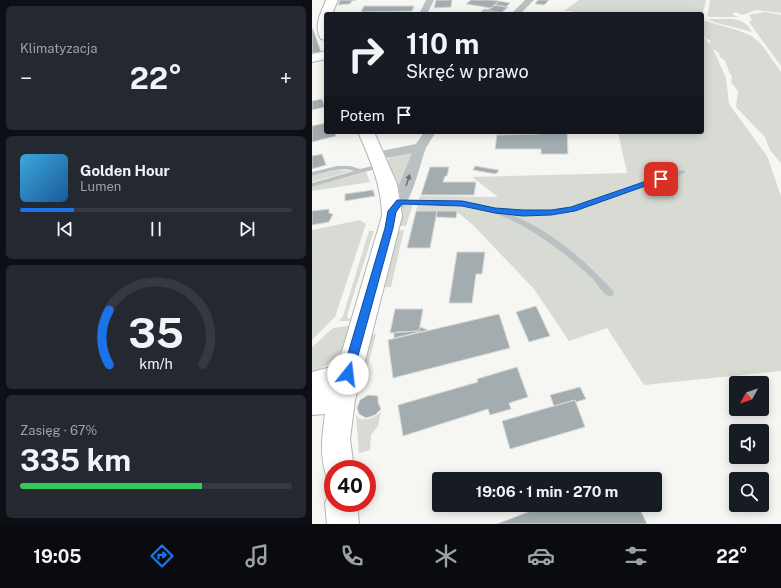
<!DOCTYPE html>
<html lang="pl">
<meta charset="utf-8">
<style>
body{margin:0;font-family:"Public Sans",sans-serif;background:#242831;color:#f1f3f6;height:100vh;display:flex;flex-direction:column;font-size:15px;white-space:nowrap}
*{box-sizing:border-box;margin:0}
p{font-size:13px;color:#9ea1a6}
.icon{flex:none;width:22px;height:22px;fill:none;stroke:currentColor;stroke-width:2;stroke-linecap:round;stroke-linejoin:round}
.map{position:relative;flex:1;overflow:hidden}
.details{display:flex;flex-direction:column;gap:6px;padding:6px;background:#0d0f14;width:312px}
.details>*{flex:none}
.top-card{position:absolute;left:12px;top:12px;width:380px;height:122px;border-radius:4px;box-shadow:0 2px 10px #0003;background:#171b24;color:#f1f3f6;overflow:hidden}
.needle{width:26px;rotate:230deg}
.buttons{position:absolute;left:417px;top:376px;display:grid;gap:8px}
.buttons a{display:grid;place-items:center;width:40px;height:40px;border-radius:4px;background:#171b24;box-shadow:0 2px 10px #0003;font-size:20px}
.speed{position:absolute;left:12px;top:460px;display:flex;gap:8px;font-size:20px;font-weight:700;text-align:center}
.speed>*{display:grid;place-content:center;width:52px;height:52px;border-radius:50%;background:#171b24;box-shadow:0 2px 10px #0003;line-height:1}
.speed .limit{border:6px solid #d22;background:#fff;color:#111}
.pin{position:absolute;display:grid;place-items:center;width:34px;height:34px;color:#fff;margin:-17px;border-radius:8px;box-shadow:0 2px 6px #0006}
.me{position:absolute;width:44px;margin:-22px;rotate:16deg;stroke-linejoin:round;filter:drop-shadow(0 0 3px #0008)}
.turn{display:flex;align-items:center;gap:14px;height:84px;padding:0 16px;font-size:18px}
.turn .icon{width:52px;height:52px;stroke-width:2.5}
.turn b{display:block;font-size:28px;line-height:34px}
.then{display:flex;align-items:center;height:38px;padding:0 16px;background:#0003;gap:8px;font-size:15px}
.big{font-size:30px;font-weight:700;line-height:1.1}
.details .card{flex:1;display:flex;flex-direction:column;justify-content:center;gap:6px;min-width:0;padding:0 14px;border-radius:6px;background:#242831}
.details .dial{align-items:center;gap:0}
.dial svg{height:104px;overflow:visible;fill:none;stroke:#363941;stroke-width:7;stroke-linecap:round;text-anchor:middle}
.dial text{fill:#f1f3f6;stroke:none}
.song{display:flex;align-items:center;gap:12px}
.cover{width:48px;height:48px;border-radius:6px;background:linear-gradient(135deg,hsl(200 70% 55%),hsl(210 70% 35%))}
.played{height:4px;border-radius:2px;background:linear-gradient(90deg,#1a73e8 20%,#363941 20%)}
.keys{display:flex;justify-content:space-around;direction:ltr}
.heat{display:flex;justify-content:space-between;align-items:center;font-size:22px;direction:ltr}
.charge{height:6px;border-radius:3px;background:linear-gradient(90deg,#34c759 67%,#363941 0)}
.trip{position:absolute;left:120px;top:472px;width:230px;height:40px;border-radius:4px;background:#171b24;box-shadow:0 2px 10px #0003;font-weight:700;line-height:40px;text-align:center}
.menu{display:flex;height:64px;justify-content:space-around;align-items:center;background:#090b0e;color:#9ea1a6}
.menu .icon{width:28px;height:28px}
.menu .selected{color:#1a73e8}
.menu b{font-size:18px;color:#f1f3f6}
main{display:flex;flex:1;min-height:0}
.map>svg:first-child{display:block}
.green{fill:#d7dbd3}
.building{fill:#a3adb0;stroke:#d8d7d6}
.lines{fill:none;stroke-linecap:round;stroke-linejoin:round}
.secondary-casing{stroke:#b0b7b9;stroke-width:2}
.lane{fill:#bbc1c3;fill-rule:evenodd}
.street{fill:#bbc1c3;fill-rule:evenodd}
.secondary{fill:#fff;fill-rule:evenodd}
.oneway{fill:#64767b}
.route{fill:#1a73e8;stroke:#114b97}
</style>
<main>
<section class="details">
<div class="card"><p>Klimatyzacja</p>
<div class="heat"><a>−</a><b class="big">22°</b><a>+</a></div>
</div>
<div class="card">
<div class="song"><i class="cover"></i><div><b>Golden Hour</b><p>Lumen</p></div></div>
<div class="played"></div>
<div class="keys"><svg class="icon" aria-label="previous" viewBox="0 0 24 24"><path d="M18 5L8 12l10 7zM5 5v14"/></svg><svg class="icon" aria-label="pause" viewBox="0 0 24 24"><path d="M8 5v14M16 5v14"/></svg><svg class="icon" aria-label="next" viewBox="0 0 24 24"><path d="M6 5l10 7-10 7zM19 5v14"/></svg></div>
</div>
<div class="card dial"><svg viewBox="0 0 100 80">
<path d="M14 69A42 42 0 1 1 86 69"/>
<path d="M14 69A42 42 0 0 1 14 27" stroke="#1a73e8"/>
<text x="50" y="56" font-size="32" font-weight="700">35</text>
<text x="50" y="72" font-size="11">km/h</text>
</svg></div>
<div class="card"><p>Zasięg · 67%</p><b class="big">335 km</b><div class="charge"></div></div>
</section>
<div class="map">
<svg width="469" height="524" viewBox="0 0 469 524">
<rect width="100%" height="100%" fill="#f6f6f3"/>
<path class="green" d="M267 0H394L390 16V14H262L259 11H252Z
M398 0H469V13L444 10 430 15 424 12 420 14 426 17H399L396 16V13Z
M453 12 469 15V66L437 22 440 20 437 15Z
M396 19C413 20 431 14 440 32L401 22Z
M390 20 425 30 440 36 450 45 469 72V163L458 150 453 137 424 107 426 91 419 82 420 76 418 74 413 61 408 57 407 53 401 49 414 78 417 104 455 156 469 196V371L332 385 295 328 257 341 222 289 161 225 144 211H104L108 196 186 197 160 177 315 173 306 132H390V37L394 39 397 44 399 41 390 36Z
M103 152 86 190 74 162C79 153 93 153 103 152Z
M24 170 40 171 0 182V176Z
M54 172 58 182 0 191V187Z
M93 204H101L94 226H86L87 210Z
M48 220 54 224 23 317 0 340V230Z
M92 230 79 287H72L84 231Z
M57 231H62L36 312 35 317 39 320H45L44 321H27L31 316Z
M42 325C30 355 27 358 0 374V347L21 328Z
M59 334H64L51 385 41 392Z
M69 411 66 426 59 435 58 450 47 453 44 415 48 419C57 420 63 418 69 411Z"/>
<path class="building" d="M28 0H44L40 1 38 4 26 5Z
M124 0H140L139 7 122 8Z
M159 0H178L187 1 179 8 154 4Z
M226 0H237L232 5 223 4Z
M187 1 198 3 194 7 183 5Z
M183 5 196 7 189 13 176 10Z
M52 6H102L100 11 49 12Z
M0 29H1L9 52 0 53Z
M10 99 13 107 0 110V101Z
M14 123V132H23L24 136 0 142V126Z
M228 132H255L256 154H229V149H183L185 135 228 134Z
M10 154 14 165 0 169V156Z
M163 166 187 170 184 174 161 170Z
M118 167H137L135 176H133L131 182H164L162 195H109Z
M61 190 63 196 33 201V194Z
M17 209V213L21 214 17 222 0 225V211Z
M104 211H125L118 248H95Z
M125 211H144L145 212 144 218 124 217Z
M145 252H173L170 274H164L160 303H137Z
M224 306 238 336 217 342 204 312Z
M83 309H111L107 331 78 333Z
M187 314 198 348 81 378 76 340Z
M108 327 116 330 82 338V333L85 332 107 331Z
M205 367 216 397 197 403 199 409 178 415 176 409 91 436 86 405 166 382 165 379Z
M268 387 274 399 264 402 263 400 242 406 238 395Z
M56 395 66 396V402L69 409 63 415 54 418 47 414 45 408 48 400Z
M263 400 273 427 198 449 190 421Z
M234 505H326L335 524H185Z"/>
<g class="lines">
<g class="secondary-casing">
<path id="secondary" d="M14 0H26L20 14H14V40L9 39C1 26 9 13 14 0Z
M14 51V59L0 62V54Z
M46 132H62L85 184 90 216 43 400 38 439 42 469H21V481L16 480C7 458 10 436 13 414L0 415V372L26 365 70 216C70 186 58 159 46 132Z
M21 491V503H45L47 524H15L13 503 18 492Z"/>
</g>
<path class="lane" d="M109 12H135L137 13 110 14Z
M68 164 71 166 70 167 0 187V183L42 171C29 166 13 173 0 176V172L25 166H38L48 169Z
M371 170 373 171V173L255 213 226 215H200C239 231 273 260 301 291L302 293 301 295C298 296 298 297 295 295 290 292 285 284 281 279 267 266 252 253 236 242 186 206 148 202 88 204L84 202 88 200H145L164 203 189 210 226 211 254 209Z"/>
<path class="street" d="M114 0H122L115 14H107Z
M213 0H222L208 14H199Z
M173 9 188 12 189 14H170L169 12 170 10Z
M112 132H124C121 137 117 142 114 148 107 164 98 221 75 214L73 211 81 200 100 153 64 160 59 159 58 156 59 153 104 144Z"/>
<use href="#secondary" class="secondary"/>
</g>
<defs><path id="oneway-solid" d="M-6-.8H1V-3.2L6.5 0L1 3.2V.8H-6Z"/></defs>
<use class="oneway" href="#oneway-solid" transform="translate(96 180) rotate(-72)"/>
<path class="route" d="M346 177H349L353 179 263 211 239 215 211 216 183 213 150 206 90 204 84 212 81 228 41 374 40 377 36 379 32 377 30 374 73 228 76 211 85 200 150 201 183 208 211 210H239L259 207Z"/>
</svg>
<div class="buttons">
<a><svg class="needle" viewBox="-14 -14 28 28"><path d="M0-13l5 13h-10z" fill="#e53935"/><path d="M0 13l5-13h-10z" fill="#9ea1a6"/></svg></a>
<a><svg class="icon" aria-label="sound" viewBox="0 0 24 24"><path d="M4 9h4l5-4v14l-5-4H4zM17 9q2 3 0 6"/></svg></a>
<a><svg class="icon" aria-label="search" viewBox="0 0 24 24"><circle cx="10" cy="10" r="6"/><path d="M15 15l6 6"/></svg></a>
</div>
<div class="speed"><div class="limit">40</div></div>
<div class="pin" style="left:349px;top:179px;background:#d93025"><svg class="icon" aria-label="arrive" viewBox="0 0 24 24"><path d="M6 21V4h12l-3 4 3 4H6"/></svg></div>
<svg class="me" style="left:36px;top:374px" viewBox="-20 -20 40 40"><circle r="19" fill="#fff"/><path d="M0-13L10 11 0 6-10 11z" fill="#1a73e8"/></svg>
<div class="trip">19:06 · 1 min · 270 m</div>
<div class="top-card">
<div class="turn"><svg class="icon" aria-label="right" viewBox="0 0 24 24"><path d="M7 20v-9h11M14 6l5 5-5 5"/></svg><div><b>110 m</b>Skręć w prawo</div></div>
<div class="then">Potem<svg class="icon" aria-label="arrive" viewBox="0 0 24 24"><path d="M6 21V4h12l-3 4 3 4H6"/></svg></div>
</div>
</div>
</main>
<nav class="menu">
<b>19:05</b>
<svg class="icon selected" aria-label="directions" viewBox="0 0 24 24"><path d="M12 3l9 9-9 9-9-9zM9 14v-3h6M13 9l2 2-2 2"/></svg>
<svg class="icon" aria-label="music" viewBox="0 0 24 24"><path d="M9 18V5l10-2v13"/><circle cx="6" cy="18" r="3"/><circle cx="16" cy="16" r="3"/></svg>
<svg class="icon" aria-label="phone" viewBox="0 0 24 24"><path d="M5 4h4l2 5-3 2q2 4 5 5l2-3 5 2v4C11 20 4 13 5 4z"/></svg>
<svg class="icon" aria-label="climate" viewBox="0 0 24 24"><path d="M12 3v18M4 7l16 10M4 17L20 7"/></svg>
<svg class="icon" aria-label="car" viewBox="0 0 24 24"><path d="M5 17H2v-5l4-1 3-4h7l3 4 3 1v5h-3M9 17h6M6 11h13"/><circle cx="7" cy="17" r="2"/><circle cx="17" cy="17" r="2"/></svg>
<svg class="icon" aria-label="filters" viewBox="0 0 24 24"><path d="M4 7h16M4 17h16"/><circle cx="9" cy="7" r="2"/><circle cx="15" cy="17" r="2"/></svg>
<b>22°</b>
</nav>
